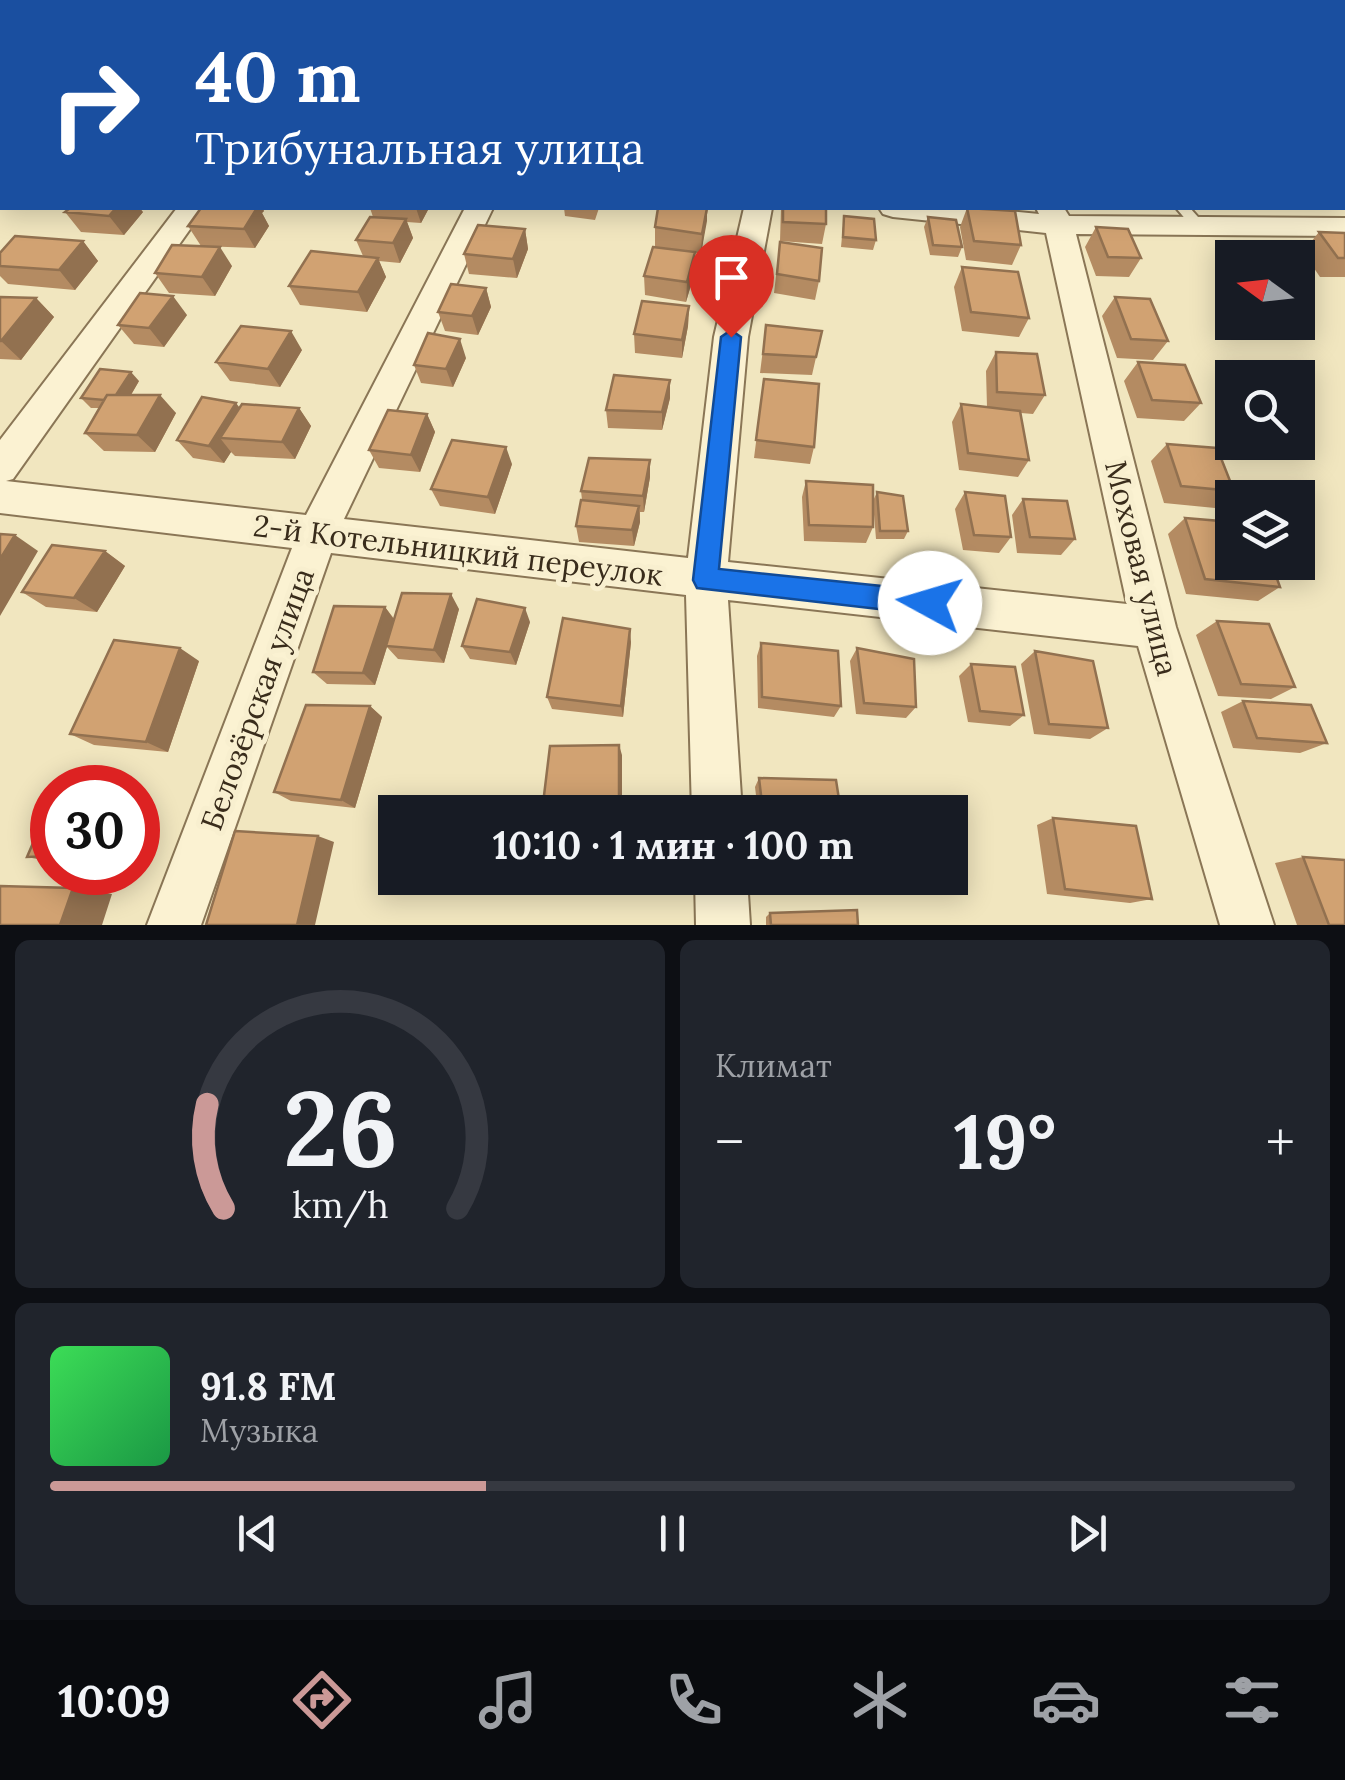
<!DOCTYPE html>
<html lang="ru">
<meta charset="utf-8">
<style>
body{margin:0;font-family:Lora,serif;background:#20242c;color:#f1f3f6;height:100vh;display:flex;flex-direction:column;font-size:38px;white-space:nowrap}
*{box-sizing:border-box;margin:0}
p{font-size:32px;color:#9ea1a6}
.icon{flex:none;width:55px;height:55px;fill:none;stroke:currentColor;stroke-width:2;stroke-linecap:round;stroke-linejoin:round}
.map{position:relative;height:925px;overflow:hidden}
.details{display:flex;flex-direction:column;gap:15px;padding:15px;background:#0d0f14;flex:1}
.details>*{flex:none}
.hud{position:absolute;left:0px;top:0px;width:1345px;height:210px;box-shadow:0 5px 25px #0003;background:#1a4fa0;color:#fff;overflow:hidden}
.needle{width:65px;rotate:285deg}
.fabs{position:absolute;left:1215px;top:240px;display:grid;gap:20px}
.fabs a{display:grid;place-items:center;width:100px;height:100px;border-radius:0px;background:#171b24;box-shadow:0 5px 25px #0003;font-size:50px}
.speed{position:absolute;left:30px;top:765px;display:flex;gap:20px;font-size:50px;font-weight:700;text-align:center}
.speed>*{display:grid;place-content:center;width:130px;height:130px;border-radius:50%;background:#171b24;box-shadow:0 5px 25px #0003;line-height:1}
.speed .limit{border:15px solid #d22;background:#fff;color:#111}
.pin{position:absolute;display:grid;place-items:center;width:85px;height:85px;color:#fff;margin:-102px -42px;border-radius:50% 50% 50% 0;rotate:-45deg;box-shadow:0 0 10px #0007}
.pin .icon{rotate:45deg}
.me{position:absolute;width:110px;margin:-55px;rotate:276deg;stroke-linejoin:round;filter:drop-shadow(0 0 8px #0008)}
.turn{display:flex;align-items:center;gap:35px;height:210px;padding:0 30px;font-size:45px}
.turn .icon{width:130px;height:130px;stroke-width:2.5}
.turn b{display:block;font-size:70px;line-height:85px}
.big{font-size:75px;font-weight:700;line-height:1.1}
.details .card{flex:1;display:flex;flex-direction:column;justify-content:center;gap:15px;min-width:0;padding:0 35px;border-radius:15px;background:#20242c}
.details .dial{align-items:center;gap:0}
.dial svg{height:260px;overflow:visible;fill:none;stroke:#363941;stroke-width:7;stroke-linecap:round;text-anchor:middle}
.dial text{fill:#f1f3f6;stroke:none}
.song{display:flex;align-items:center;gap:30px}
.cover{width:120px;height:120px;border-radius:15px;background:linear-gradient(135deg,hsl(130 70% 55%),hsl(140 70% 35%))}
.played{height:10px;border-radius:5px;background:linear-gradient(90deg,#cb9997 35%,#363941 35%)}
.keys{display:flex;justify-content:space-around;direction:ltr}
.heat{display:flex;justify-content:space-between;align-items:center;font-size:55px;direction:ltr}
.details .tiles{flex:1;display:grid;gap:15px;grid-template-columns:1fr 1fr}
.card:last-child{grid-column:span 2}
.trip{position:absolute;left:378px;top:795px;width:590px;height:100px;border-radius:0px;background:#171b24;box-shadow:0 5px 25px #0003;font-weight:700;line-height:100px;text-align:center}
.dock{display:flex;height:160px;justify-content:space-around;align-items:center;background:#090b0e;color:#9ea1a6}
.dock .icon{width:70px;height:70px}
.dock .active{color:#cb9997}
.dock b{font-size:45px;color:#f1f3f6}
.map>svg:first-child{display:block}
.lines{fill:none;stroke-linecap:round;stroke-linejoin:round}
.service-casing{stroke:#8a7656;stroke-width:4}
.minor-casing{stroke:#8a7656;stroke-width:4}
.service{fill:#fbf2d2;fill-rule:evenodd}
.minor{fill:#fbf2d2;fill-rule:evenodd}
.wall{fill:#b48b62}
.shaded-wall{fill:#927150}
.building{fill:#d1a272;stroke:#927150;stroke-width:2.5}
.route{fill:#1a73e8;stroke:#114b97;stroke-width:2.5}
.labels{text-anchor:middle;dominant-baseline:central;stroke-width:10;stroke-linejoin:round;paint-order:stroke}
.street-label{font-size:30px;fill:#392c1b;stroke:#f8efcf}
</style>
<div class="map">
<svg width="1345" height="925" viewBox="0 0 1345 925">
<rect width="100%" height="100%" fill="#f1e6bf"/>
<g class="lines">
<g class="service-casing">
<path id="service" d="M997 0H1008L1009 2H999Z
M1176 208H1190L1206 226 1204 229H1194Z"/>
</g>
<g class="minor-casing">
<path id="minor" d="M935 0H957L958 2H937Z
M1232 0H1296L1298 2H1234Z
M1334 0H1345V11L1342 2Z
M1342 93H1345V110H1342Z
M2 118V136L0 137V119Z
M177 208H205L13 479 6 481 306 515 465 208H493L344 519 688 558 714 337 744 208H772L748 337 728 562 1127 604 1046 233 893 217 883 214 879 208H977L1039 214 1036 208H1064L1069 216 1345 218V236L1076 234 1176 627 1274 925H1220L1138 646 728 600 742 812H692L686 595 331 553 201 925H147L292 548 0 513V440Z
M695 878H747L750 925H696Z"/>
</g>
<use href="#service" class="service"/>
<use href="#minor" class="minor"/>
</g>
<path class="wall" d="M0 0H71L68 2H7L6 0 0 5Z
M1023 0H1054L1053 2H1024Z
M1079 0H1115V2H1080Z
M1128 0H1185L1183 2H1128Z
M0 10 2 11V53H0L2 62 0 64Z
M1342 149H1345V194H1342Z
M201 208H262L264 211 262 213 269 226 255 248 201 246 188 226Z
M370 208H429L421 223 407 222 413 238 400 263 379 261 386 277 367 312 300 305 289 286 363 256 356 240 373 217Z
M564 208H599L595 220 565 216Z
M658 208H708L701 254 695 253V271L686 302 645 295 644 276 675 250 655 247V227Z
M781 208H826V224L822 244 780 241Z
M967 208 1021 245 1012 265 966 260 960 227Z
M65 212H143L124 235 81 232Z
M844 216 876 240 873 250 841 247Z
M928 217 962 247 958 257 930 255 924 227Z
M1096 227 1141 258 1129 277 1096 276 1085 247Z
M525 229 528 249 517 278 469 274 464 254Z
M1319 232 1345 233V277H1320L1303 252Z
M83 241 98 261 75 290 8 284 0 276V253Z
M780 242 819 281 815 300 774 293Z
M232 266 215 296 169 293 155 273Z
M962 267 1029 318 1019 337 962 331 954 287Z
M486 288 491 307 478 335 445 331 438 312Z
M0 297 36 298 54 317 21 360 0 359Z
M1115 297 1168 341 1153 360 1117 358 1102 316Z
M689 306 688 326 682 358 635 353 634 334Z
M187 315 164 347 134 344 118 325Z
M766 325 822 331 812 375 760 373Z
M302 350 280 387 230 381 216 362Z
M996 352 1045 395 1033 414 1021 413 1029 460 1018 477 959 470 952 422 961 404 987 407 986 371Z
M466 358 453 387 421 383 414 365Z
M1138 362 1201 403 1184 421 1137 418 1124 381Z
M764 379 814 447 810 464 754 458Z
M670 380V398L662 430 608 428 606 410Z
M139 381 131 395 176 413 155 452 104 451 85 433 99 408H91L81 398Z
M239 408H299L311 426 295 459 235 456 231 452 224 463 193 458 177 440Z
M427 414 435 432 420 472 379 468 369 450Z
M1167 444 1234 491 1215 508 1164 503 1151 461Z
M650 460V477L644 512H640V522L634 546 579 542 576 526 582 500 581 491Z
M512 464 495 514 440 506 431 489Z
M806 481 873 501 877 492 908 531 904 539H876L873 502V527L866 543 804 541 802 497Z
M965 492 1011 537 999 553 963 550 955 509Z
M1023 499 1075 539 1061 555 1017 553 1012 515Z
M1185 518 1280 587 1258 601 1186 594 1168 534Z
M105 551 125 566 97 612 46 607 22 592Z
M385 607 395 620 459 609 444 663 398 659 387 647 375 685 327 684 313 672Z
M1217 621 1295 687 1271 699 1218 696 1196 635Z
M530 622 516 665 470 659 462 646Z
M631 642 623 717 552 709 547 697Z
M761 643 841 706 834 717 758 708 757 656Z
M857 648 916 707 906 718 856 714 850 661Z
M1035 651 1108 728 1090 739 1034 734 1021 664Z
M199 661 168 752 94 745 70 734Z
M971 664 1024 715 1010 726 968 722 959 676Z
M1243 701 1327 743 1300 753 1233 748 1221 712Z
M370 706 382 717 355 808 291 801 274 792Z
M759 778 841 812H758L755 787Z
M52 799V862L27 857Z
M1053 818 1152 899 1130 903 1047 894 1037 825Z
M1303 857 1345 925H1297L1275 863Z
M770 913 858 925H766V917Z"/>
<path class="shaded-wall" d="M42 0H71L68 2H43Z
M297 0H313L314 2H295Z
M2 154V191L0 188V157Z
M116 208H140L143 212 124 235 109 216Z
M245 208H262L264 211 262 213 269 226 255 248 244 229Z
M416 208H429L421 223Z
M707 208V221L701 254 702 234Z
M406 219 413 238 400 263 393 243Z
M525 229 528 249 517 278 513 259Z
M83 241 98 261 75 290 59 270Z
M220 247 232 266 215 296 202 277Z
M695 252V271L686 302 687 282Z
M378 258 386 277 367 312 358 292Z
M486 288 491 307 478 335 472 316Z
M173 296 187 315 164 347 149 328Z
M36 298 54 317 21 360 1 341Z
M689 306 688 326 682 358V340Z
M291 331 302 350 280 387 268 369Z
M460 339 466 358 453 387 446 369Z
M131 372 139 381 122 410 113 401Z
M670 380V398L662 430V412Z
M160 395 176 413 155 452 137 435Z
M236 403 250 421 220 438 231 452 224 463 209 446Z
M299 408 311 426 295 459 282 442Z
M427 414 435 432 420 472 411 455Z
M506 447 512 464 495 514 488 497Z
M650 460V477L644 512 643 496Z
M639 506 640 522 634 546 632 530Z
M15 535 38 551 0 616V559Z
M105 551 125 566 97 612 74 598Z
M451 594 459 609 444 663 434 650Z
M385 607 395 621 375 685 363 673Z
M525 608 530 622 516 665 510 652Z
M630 629 631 642 623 717 621 706Z
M180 648 199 661 168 752 146 742Z
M370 706 382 717 355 808 341 800Z
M619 745 622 755V812H619Z
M138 791 149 795 138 828Z
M318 836 334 842 315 925H297Z
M73 888 112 894 102 925H60Z"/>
<path class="building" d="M160 0H178L183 1 181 2H158Z
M253 0H297L295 2 252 1Z
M401 0H441L440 2H399Z
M496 0H530L529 2H494Z
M727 0H754L753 2H727Z
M808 0H844V2H808Z
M1196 0H1227L1228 2H1198Z
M1233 0 1256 1 1257 2H1235Z
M0 10 2 11V35H0Z
M1342 149H1345V173H1342Z
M70 208H116L109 216 65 212Z
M201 208H257L244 229 188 226Z
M658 208H707L702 234 655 227Z
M783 208H826V224L783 222Z
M967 208 1015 211 1021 245 974 241Z
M844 216 874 219 876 240 843 237Z
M370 217 406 219 393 243 356 240Z
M928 217 956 220 962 247 933 245Z
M478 225 525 229 513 259 464 254Z
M1096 227 1128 229 1141 258 1108 257Z
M1319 232 1345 233V258H1338Z
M15 236 83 241 59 270 0 266V253Z
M780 242 822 248 819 281 777 274Z
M172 245 220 247 202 277 155 273Z
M653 247 695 252 687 282 644 276Z
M311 251 378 258 358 292 289 286Z
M962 267 1018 272 1029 318 971 312Z
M451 284 486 288 472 316 438 312Z
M140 293 173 296 149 328 118 325Z
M0 297 36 298 1 341H0Z
M1115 297 1150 299 1168 341 1131 339Z
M642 301 689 306 682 340 634 334Z
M766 325 822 331 816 357 763 354Z
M241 326 291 331 268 369 216 362Z
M428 333 460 339 446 369 414 365Z
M996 352 1037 354 1045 395 997 392Z
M1138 362 1185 365 1201 403 1152 400Z
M100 369 131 372 116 395H107L104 400 81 398Z
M614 375 670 380 662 412 606 410Z
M764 379 819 384 814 447 756 440Z
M107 395H160L137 435 85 433Z
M202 397 236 403 209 446 177 440Z
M242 404 299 408 282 442 220 438Z
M961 404 1020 411 1029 460 968 453Z
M388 410 427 414 411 455 369 450Z
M452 440 506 447 488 497 431 489Z
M1167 444 1217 448 1234 491 1181 486Z
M589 458 650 460 643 496 581 491Z
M806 481 873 485V527L809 525Z
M877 492 903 496 908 531H880Z
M965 492 1005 496 1011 537 974 535Z
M1023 499 1067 501 1075 539 1030 537Z
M581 500 639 506 632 530 576 526Z
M1185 518 1232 522V562H1271L1280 587 1205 579Z
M0 534 15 535 0 559Z
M52 545 105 551 74 598 22 592Z
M402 593 451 594 434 650 386 646Z
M477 599 525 608 510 652 462 646Z
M334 606 385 607 363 673 313 672Z
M563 618 630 629 621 706 547 697Z
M1217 621 1269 624 1295 687 1241 684Z
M114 640 180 648 146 742 70 734Z
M761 643 838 651 841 706 762 697Z
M857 648 914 659 916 707 864 703Z
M1035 651 1093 661 1108 728 1049 724Z
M971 664 1015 667 1024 715 980 711Z
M1243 701 1311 705 1327 743 1257 738Z
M306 705 370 706 341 800 274 792Z
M619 745V812H542L550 746Z
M759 778 836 780 841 812H763Z
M59 784 126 787 58 788Z
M52 799V856L27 857Z
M1053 818 1136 826 1152 899 1065 889Z
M235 831 318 836 297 925H206Z
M1303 857 1345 860V925H1329Z
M0 886 73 888 60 925H0Z
M857 910 858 925H771L770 913Z"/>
<path class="route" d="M731 330 741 337 719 569 930 591 939 595 943 603 939 612 930 615 697 588 693 580 721 337Z"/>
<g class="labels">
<g class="street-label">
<text transform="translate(458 550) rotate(7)">2-й Котельницкий переулок</text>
<text transform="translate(1142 568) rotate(76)">Моховая улица</text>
<text transform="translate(257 699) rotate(-70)">Белозёрская улица</text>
</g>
</g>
</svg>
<div class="fabs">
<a><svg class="needle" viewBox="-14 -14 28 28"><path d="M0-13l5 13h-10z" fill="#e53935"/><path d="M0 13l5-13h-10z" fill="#9ea1a6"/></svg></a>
<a><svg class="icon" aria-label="search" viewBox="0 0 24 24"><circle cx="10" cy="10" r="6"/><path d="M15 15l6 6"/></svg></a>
<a><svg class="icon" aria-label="layers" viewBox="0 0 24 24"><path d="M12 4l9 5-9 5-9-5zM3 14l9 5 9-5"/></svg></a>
</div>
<div class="speed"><div class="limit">30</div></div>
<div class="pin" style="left:731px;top:337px;background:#d93025"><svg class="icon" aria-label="arrive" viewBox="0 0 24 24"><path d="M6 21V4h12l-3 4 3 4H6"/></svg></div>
<svg class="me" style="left:930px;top:603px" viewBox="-20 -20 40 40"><circle r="19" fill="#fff"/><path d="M0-13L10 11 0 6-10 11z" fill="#1a73e8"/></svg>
<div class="trip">10:10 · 1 мин · 100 m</div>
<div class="hud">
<div class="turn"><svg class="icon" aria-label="right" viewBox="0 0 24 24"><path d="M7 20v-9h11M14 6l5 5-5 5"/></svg><div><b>40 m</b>Трибунальная улица</div></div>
</div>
</div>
<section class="details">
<div class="tiles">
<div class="card dial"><svg viewBox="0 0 100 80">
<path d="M14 69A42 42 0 1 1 86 69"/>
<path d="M14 69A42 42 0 0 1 9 37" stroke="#cb9997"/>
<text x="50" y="56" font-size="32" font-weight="700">26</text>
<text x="50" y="72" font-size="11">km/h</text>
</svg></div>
<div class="card"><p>Климат</p>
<div class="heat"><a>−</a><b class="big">19°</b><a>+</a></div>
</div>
<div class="card">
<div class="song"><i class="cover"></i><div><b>91.8 FM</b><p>Музыка</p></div></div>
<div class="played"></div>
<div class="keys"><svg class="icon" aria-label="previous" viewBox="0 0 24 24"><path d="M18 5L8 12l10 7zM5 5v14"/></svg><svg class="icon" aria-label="pause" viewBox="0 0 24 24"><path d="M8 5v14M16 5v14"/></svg><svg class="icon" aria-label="next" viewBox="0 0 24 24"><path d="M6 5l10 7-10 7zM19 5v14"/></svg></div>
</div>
</div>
</section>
<nav class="dock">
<b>10:09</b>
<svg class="icon active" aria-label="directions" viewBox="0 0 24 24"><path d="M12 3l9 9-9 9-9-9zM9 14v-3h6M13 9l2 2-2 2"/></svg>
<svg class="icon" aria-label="music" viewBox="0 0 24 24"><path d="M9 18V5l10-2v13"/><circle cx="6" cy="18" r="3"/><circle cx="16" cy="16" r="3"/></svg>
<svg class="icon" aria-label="phone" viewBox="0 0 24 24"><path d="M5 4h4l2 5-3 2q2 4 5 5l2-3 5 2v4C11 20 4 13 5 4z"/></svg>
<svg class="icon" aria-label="climate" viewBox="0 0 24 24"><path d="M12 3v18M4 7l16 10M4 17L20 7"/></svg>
<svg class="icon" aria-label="car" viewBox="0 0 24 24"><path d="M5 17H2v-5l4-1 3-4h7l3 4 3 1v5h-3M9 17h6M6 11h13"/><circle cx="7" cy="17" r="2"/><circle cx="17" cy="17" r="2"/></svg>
<svg class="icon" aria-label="filters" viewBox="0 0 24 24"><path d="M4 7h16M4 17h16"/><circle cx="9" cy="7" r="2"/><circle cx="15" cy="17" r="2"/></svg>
</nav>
